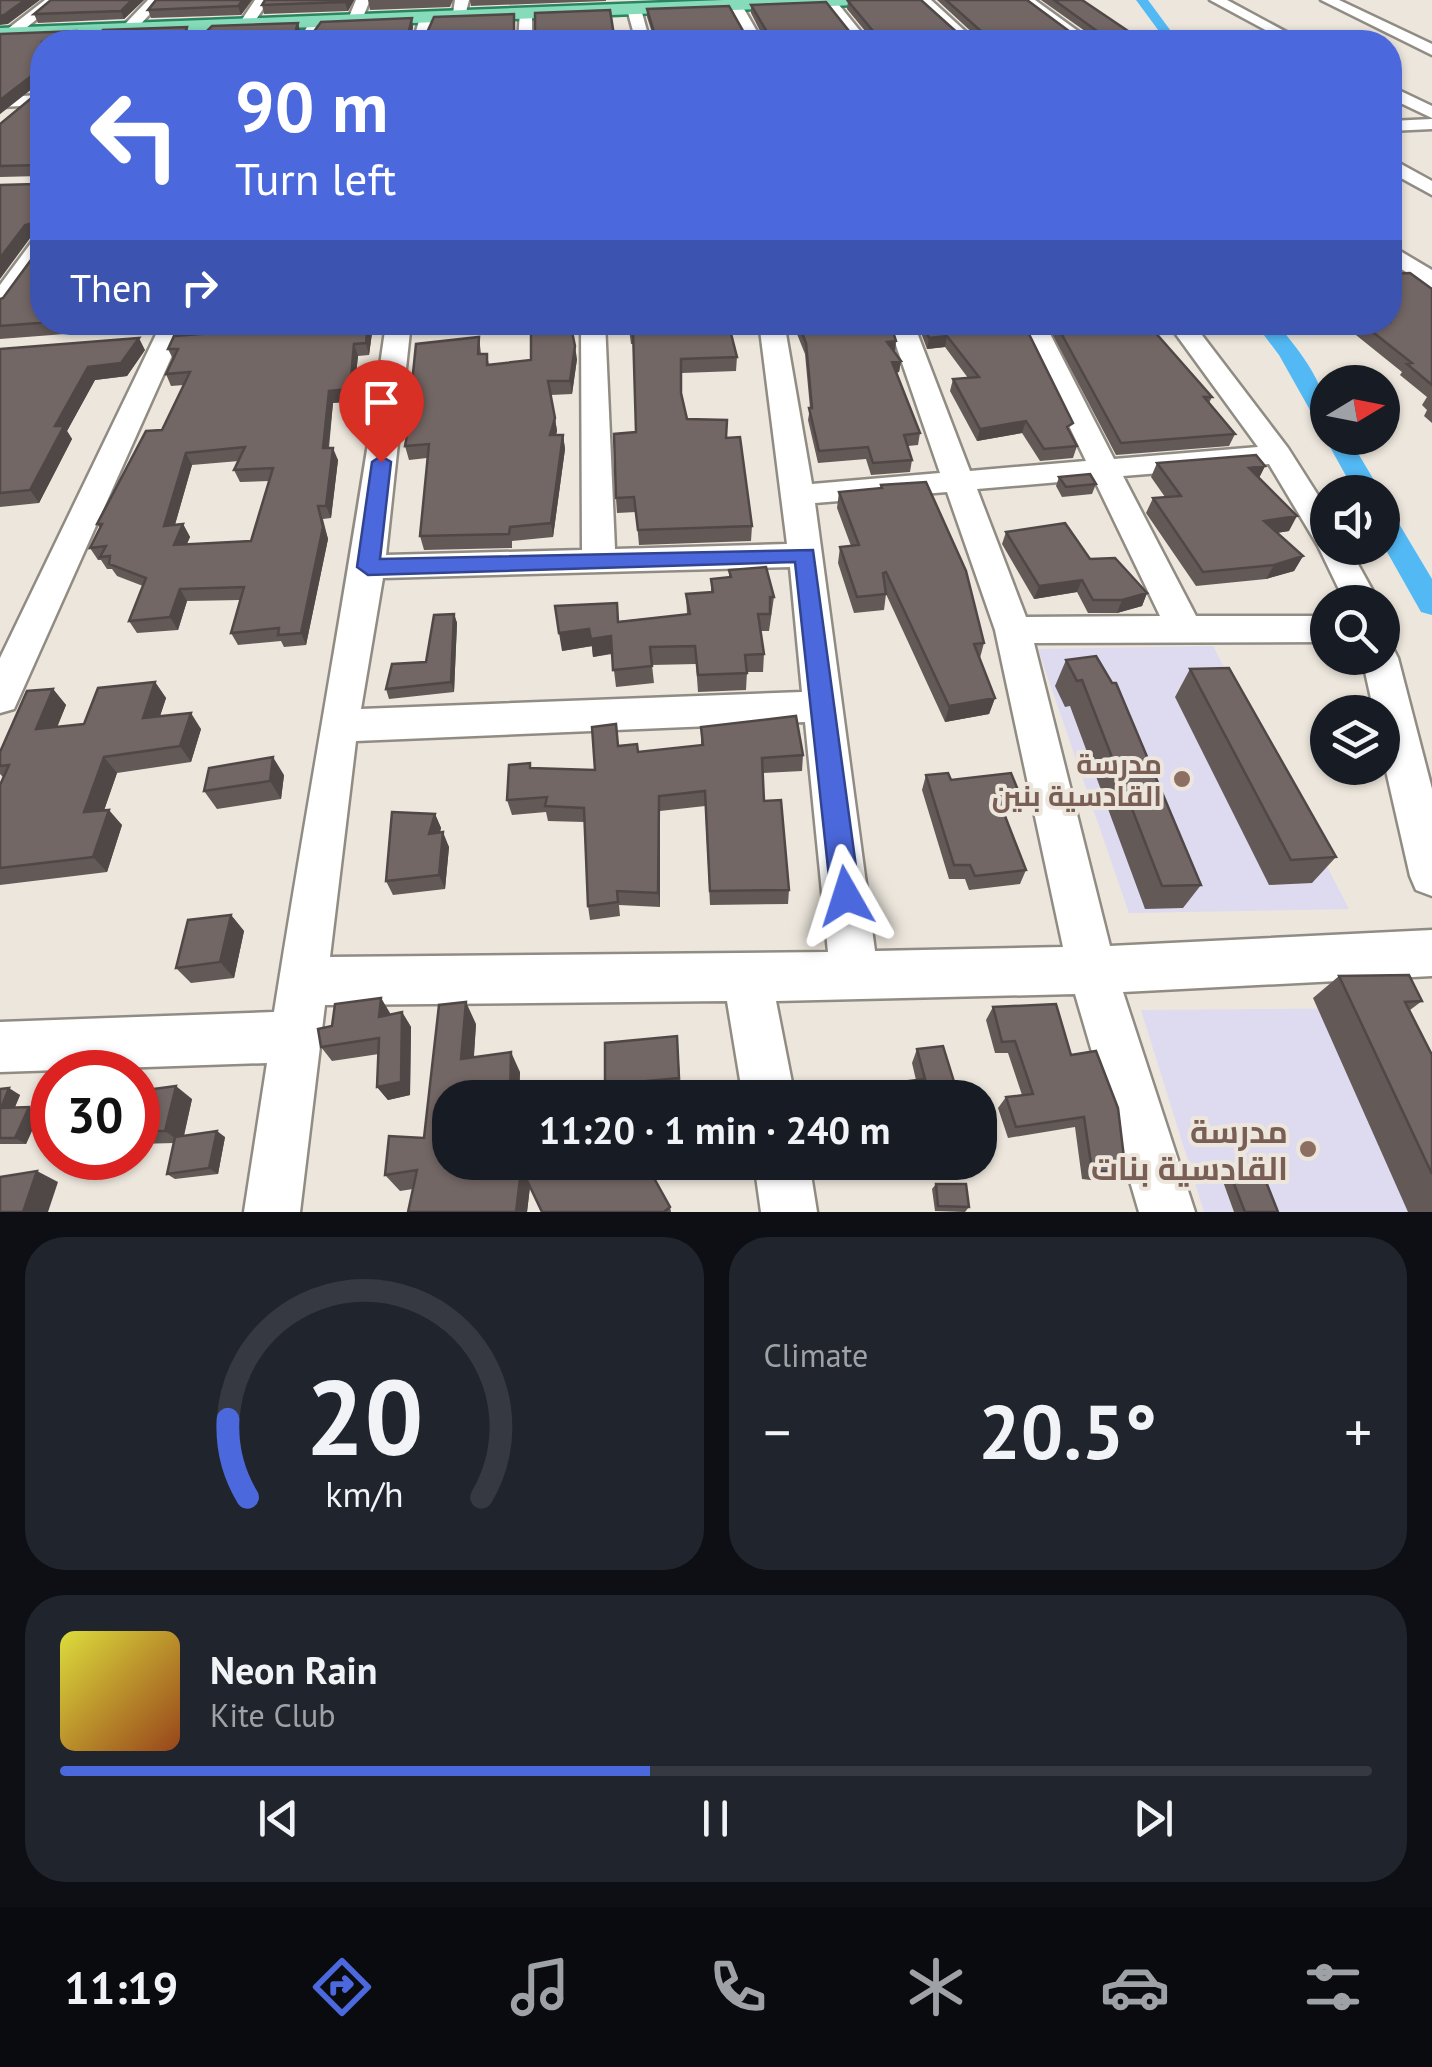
<!DOCTYPE html>
<meta charset="utf-8">
<style>
body{margin:0;font-family:"PT Sans",Cairo,sans-serif;background:#20242c;color:#f1f3f6;height:100vh;display:flex;flex-direction:column;font-size:38px;white-space:nowrap}
*{box-sizing:border-box;margin:0}
p{font-size:32px;color:#9ea1a6}
.icon{flex:none;width:55px;height:55px;fill:none;stroke:currentColor;stroke-width:2;stroke-linecap:round;stroke-linejoin:round}
.map{position:relative;height:1212px;overflow:hidden}
.drawer{display:flex;flex-direction:column;gap:25px;padding:25px;background:#0d0f14;flex:1}
.drawer>*{flex:none}
.top-card{position:absolute;left:30px;top:30px;width:1372px;height:305px;border-radius:40px;box-shadow:0 2px 8px #0004;background:#4b68dc;color:#fff;overflow:hidden}
.needle{width:65px;rotate:80deg}
.tools{position:absolute;left:1310px;top:365px;display:grid;gap:20px}
.tools a{display:grid;place-items:center;width:90px;height:90px;border-radius:50%;background:#171b24;box-shadow:0 2px 8px #0004;font-size:50px}
.speed{position:absolute;left:30px;top:1050px;display:flex;gap:20px;font-size:50px;font-weight:700;text-align:center}
.speed>*{display:grid;place-content:center;width:130px;height:130px;border-radius:50%;background:#171b24;box-shadow:0 2px 8px #0004;line-height:1}
.speed .limit{border:15px solid #d22;background:#fff;color:#111}
.pin{position:absolute;display:grid;place-items:center;width:85px;height:85px;color:#fff;margin:-102px -42px;border-radius:50% 50% 50% 0;rotate:-45deg;box-shadow:0 0 10px #0007}
.pin .icon{rotate:45deg}
.me{position:absolute;width:110px;margin:-55px;rotate:354deg;stroke-linejoin:round;filter:drop-shadow(0 0 8px #0008)}
.turn{display:flex;align-items:center;gap:35px;height:210px;padding:0 40px;font-size:45px}
.turn .icon{width:130px;height:130px;stroke-width:2.5}
.turn b{display:block;font-size:70px;line-height:85px}
.then{display:flex;align-items:center;height:95px;padding:0 40px;background:#0003;gap:20px;font-size:38px}
.big{font-size:75px;font-weight:700;line-height:1.1}
.drawer .widget{flex:1;display:flex;flex-direction:column;justify-content:center;gap:15px;min-width:0;padding:0 35px;border-radius:40px;background:#20242c}
.drawer .dial{align-items:center;gap:0}
.dial svg{height:260px;overflow:visible;fill:none;stroke:#363941;stroke-width:7;stroke-linecap:round;text-anchor:middle}
.dial text{fill:#f1f3f6;stroke:none}
.song{display:flex;align-items:center;gap:30px}
.cover{width:120px;height:120px;border-radius:15px;background:linear-gradient(135deg,hsl(60 70% 55%),hsl(20 70% 35%))}
.played{height:10px;border-radius:5px;background:linear-gradient(90deg,#4b68dc 45%,#363941 45%)}
.keys{display:flex;justify-content:space-around;direction:ltr}
.heat{display:flex;justify-content:space-between;align-items:center;font-size:55px;direction:ltr}
.drawer .tiles{flex:1;display:grid;gap:25px;grid-template-columns:1fr 1fr}
.widget:last-child{grid-column:span 2}
.trip{position:absolute;left:432px;top:1080px;width:565px;height:100px;border-radius:40px;background:#171b24;box-shadow:0 2px 8px #0004;font-weight:700;line-height:100px;text-align:center}
.tabs{display:flex;height:160px;justify-content:space-around;align-items:center;background:#090b0e;color:#9ea1a6}
.tabs .icon{width:70px;height:70px}
.tabs .on{color:#4b68dc}
.tabs b{font-size:45px;color:#f1f3f6}
.map>svg:first-child{display:block}
.education{fill:#dedaf0}
.lines{fill:none;stroke-linecap:round;stroke-linejoin:round}
.canal{fill:#53b9f4;fill-rule:evenodd}
.minor-casing{stroke:#918c83;stroke-width:5}
.major-casing{stroke:#28855f;stroke-width:5}
.minor{fill:#fff;fill-rule:evenodd}
.major{fill:#86dcba;fill-rule:evenodd}
.wall{fill:#635957;fill-rule:evenodd}
.shaded-wall{fill:#504847}
.building{fill:#736765;stroke:#504847;stroke-width:2.5;fill-rule:evenodd}
.route{fill:#4b68dc;stroke:#31448f;stroke-width:2.5}
.education-dot{fill:#8d6e63;stroke:#ece6dc;stroke-width:4}
.labels{text-anchor:middle;dominant-baseline:central;stroke-width:8;stroke-linejoin:round;paint-order:stroke}
.education-label{font-size:28px;font-weight:bold;fill:#785e54;stroke:#ece6dc;text-anchor:end}
.near-education-label{font-size:32px;font-weight:bold;fill:#785e54;stroke:#ece6dc;text-anchor:end}
</style>
<div class="map">
<svg width="1432" height="1212" viewBox="0 0 1432 1212">
<rect width="100%" height="100%" fill="#ece6dc"/>
<path class="education" d="M1213 646 1349 909 1129 913 1038 649Z
M1393 1008 1432 1212H1204L1141 1010Z"/>
<g class="lines">
<path class="canal" d="M1136 0H1148L1179 42H1167Z
M1254 322H1276C1303 356 1328 384 1328 428L1319 426 1279 355Z
M1328 434V438H1349L1381 492H1355L1325 438Z
M1382 509 1392 512 1432 579V615L1421 612 1382 543Z"/>
<g class="minor-casing">
<path id="minor" d="M45 0H60L15 37H5V31Z
M148 0H163L136 29H126V23Z
M255 0H269L253 24H243L241 21Z
M356 0H370L363 17 356 21 349 17Z
M455 0H469L465 16 453 13Z
M823 0H835L869 42H855Z
M916 0H931L977 42H962Z
M1019 0H1035L1093 42H1077Z
M1210 0H1227L1305 42H1288Z
M1321 0H1339L1432 44V55Z
M730 2H740L763 42H749L728 5Z
M634 5 641 9 650 42H636L627 9Z
M520 11 532 14V42H518Z
M427 13 434 17 427 42H413L420 17Z
M316 18 323 22 313 42H299L311 19Z
M1390 86 1432 106V118L1390 98Z
M42 95V105L0 107V97Z
M1432 119V129L1390 131V121Z
M1390 158 1432 181V195L1390 172Z
M42 237V259L9 307 0 309V285L34 239Z
M1390 245 1432 270V288L1390 262Z
M162 322H187L19 698 14 709 0 713V658Z
M310 322H411L386 555 582 550 581 322H605L615 549 787 544 759 322H784L812 484 940 473 888 322H913L970 471 1086 461 1019 322H1044L1114 459 1258 447 1167 322H1192L1288 448 1328 511V548H1349L1379 602H1345L1318 546 1269 464 1123 476 1196 616H1328V642L1034 643 1110 946 1432 930V976L1123 992 1195 1212H1139L1075 994 776 1001 795 1098H743L727 1001 325 1005 300 1212H244L267 1063 0 1072V1022L274 1012C310 783 353 554 386 324L375 329 320 334 311 331ZM1094 479 1160 616 1026 617 977 489ZM947 492 995 630 1063 947 875 951 815 503ZM790 567 802 692 361 709 383 578ZM805 722 828 952 330 957 356 741Z
M1382 645 1393 648 1398 658 1432 789V896L1416 890 1410 876 1382 753V712H1374L1362 658H1382Z
M754 1162H809L817 1212H761Z"/>
</g>
<g class="major-casing">
<path id="major" d="M724 0H864L855 5 0 40V28Z"/>
</g>
<use href="#minor" class="minor"/>
<use href="#major" class="major"/>
</g>
<path class="wall" d="M144 0 124 19 38 23 34 14Z
M156 0H252L241 15 151 18 148 10Z
M354 0 348 11 264 14 262 5Z
M368 0H453L450 7 370 10Z
M470 0H606V1L471 6Z
M937 0H1027L1077 37 1092 36 1041 0H1082L1131 33 1129 41H1127L1129 42H655L647 17V9L746 36 763 37 751 13V5L853 36 870 37 847 9 848 1 961 36H976Z
M514 14 515 36 615 42H42V322H159L156 327 0 339V299L3 298 39 249 38 235 31 237 36 184 40 180V176L0 177V124L40 91 41 82 0 114V34L95 37 187 27 190 36 201 37 298 23 300 31 299 36 310 37 413 27 412 35 425 37Z
M1432 289V423L1424 416 1427 410 1422 405 1427 397 1400 375 1402 372 1346 327H1336L1331 322H1390Z
M628 322H728L737 357 736 371 682 373V395L687 419 727 438 752 526 751 541 639 545 636 512 617 513 616 498 636 432 634 344H631Z
M786 322H890L895 352 901 361 899 372 896 373 920 433 918 445 908 446 912 460 910 472 871 475 866 459 818 463 808 420 810 408 805 354 797 334 790 335Z
M917 322H1023L1070 433 1077 446 1073 458 1040 461 1022 433 977 441 950 391 953 379 968 378 945 347 927 349Z
M1046 322H1146L1212 397 1209 403 1235 434 1229 446 1116 455Z
M372 333 369 355 358 356 353 401 333 403 329 448 338 460 331 518 323 519 328 539 306 645 284 647 281 641 238 645 231 633 240 600 187 601 178 630 137 633 129 621 143 586 117 576 112 569H107L101 560H98L90 548 100 528 97 524 162 430 184 385 171 386 166 374 173 359 168 349ZM239 461 234 470 240 482 269 481 251 541 186 545 190 537 183 524 175 525 192 465Z
M479 337 481 354H487L489 365 577 359 572 394 551 395 557 431 556 435H563L565 449 553 537 512 541V548L424 550 420 536 427 458 409 460 405 446 412 411 410 403Z
M0 349 145 350 127 376 95 380 67 431 72 439 39 503 0 507Z
M1157 463 1265 466 1259 478 1289 531 1276 533 1303 556 1294 571 1266 579 1196 586 1146 513 1153 498 1165 497 1151 477Z
M1059 477 1096 484 1092 494 1062 497 1056 486Z
M881 485 984 643 980 658 995 698 989 714 945 722 886 594 884 610 854 613 838 563 840 547 851 546 837 508 839 492 880 488Z
M1006 532 1090 559 1147 593 1142 606 1117 613H1088L1077 592 1034 599 1002 544Z
M729 570 774 597 769 631H761L764 654 763 672H747L746 690 698 692 696 664 652 665 654 683 616 687 612 654 593 657 592 646 562 651 619 621 687 614 686 594 711 592V579L729 577Z
M454 614 457 623 454 692 389 699 386 689 426 662Z
M1096 656 1201 885 1183 908 1145 909 1070 706 1065 707 1055 686 1066 660Z
M1190 669 1336 857 1312 883 1269 885 1175 697Z
M155 682 166 698 160 716 201 729 191 762 117 773 104 810 122 825 107 872 0 885V785L3 777 0 774V752L53 689 66 705 57 727 84 724Z
M701 727 803 755 802 771 763 773 764 801 789 890 788 904 710 905 705 806 660 811V907L619 905 620 916 590 920 588 906 584 822 548 821 546 812 512 815 507 800 532 768 595 770 619 746 638 752 701 746Z
M284 775 281 799 217 809 204 791Z
M926 775 1020 795 1014 810 1003 811 1026 870 1020 884 969 890 965 879H949L922 790Z
M435 814 441 828 440 833 449 847 445 889 393 895 386 881Z
M231 915 244 931 234 978 191 983 176 968Z
M1339 976 1422 1001 1410 1010 1432 1055V1212H1408L1313 998Z
M381 998 390 1014 402 1012 411 1027 410 1095 388 1100 377 1087 379 1054 332 1061 321 1047 332 1026Z
M993 1007 1071 1055 1126 1174 1116 1183 1082 1179 1075 1127 1008 1138 998 1108 1006 1097 1022 1095 1008 1053H995L986 1020Z
M476 1024 474 1057 520 1072 519 1098H450L532 1165 670 1207 671 1212H542L530 1186 527 1212 413 1189 400 1191 385 1175 424 1138Z
M677 1036 681 1091 608 1098 605 1085Z
M917 1049 959 1098 916 1080 912 1063Z
M0 1089 20 1095 15 1107H29L40 1113 26 1144H0Z
M138 1091 192 1099 184 1136 225 1137 218 1174 175 1179 167 1174 174 1143 138 1144Z
M854 1162H909L903 1174 857 1180Z
M1229 1171 1278 1212H1234L1221 1176Z
M936 1184 969 1207 965 1212 935 1211 932 1189Z"/>
<path class="shaded-wall" d="M25 0H40L8 24 0 25V16Z
M132 0H144L124 19 121 11Z
M243 0H252L241 15 238 6Z
M347 0H354L348 11 345 2Z
M412 18 413 27 410 42 408 35Z
M298 23 300 31 297 42 294 36Z
M38 71 42 80 0 114V100Z
M38 222 42 234 31 237 0 279V258L25 225Z
M369 322 372 333 369 355 366 343Z
M947 336 945 347 927 349 929 338Z
M139 338 145 350 127 376 95 380 67 431 72 439 39 503 30 490 55 426 88 367Z
M896 341 895 353 887 342Z
M354 344 358 356 353 401 333 403 327 460 323 448 329 391Z
M575 346 577 359 572 394 570 381Z
M901 361 899 372 890 373 892 362Z
M555 418 557 431 552 449 550 435Z
M1026 421 1022 433 977 441 980 429Z
M563 435 565 449 553 537 551 523Z
M333 448 338 460 331 518 326 506Z
M186 453 192 465 171 538 164 526Z
M1265 466 1258 480 1249 468Z
M318 506 328 539 306 645 301 633Z
M1297 516 1289 531 1256 536 1264 521Z
M183 524 190 537 181 558 174 545Z
M1303 556 1294 571 1266 579 1274 565Z
M1082 580 1077 592 1034 599 1039 586Z
M180 589 187 601 178 630 170 617Z
M1147 593 1142 606 1117 613 1122 600Z
M454 614 457 623 454 692 451 682Z
M589 629 592 646 562 651 559 633Z
M611 636 613 653 593 657 591 639Z
M155 682 166 698 154 734 143 718Z
M53 689 66 705 50 745 36 729Z
M995 698 989 714 945 722 949 706Z
M191 713 201 729 191 762 180 746Z
M104 757 117 773 98 828 84 812Z
M273 757 284 775 281 799 270 781Z
M659 796 660 811V907L658 893Z
M109 810 122 825 107 872 93 857Z
M435 814 441 828 435 848 429 834Z
M443 832 449 847 445 889 439 875Z
M231 915 244 931 234 978 220 962Z
M381 998 390 1013 389 1031 379 1017Z
M466 1002 476 1024 472 1079 461 1059Z
M402 1012 411 1027 410 1095 388 1100 377 1087Z
M511 1052 520 1072 519 1098H510Z
M176 1086 192 1099 182 1143 165 1131Z
M9 1088 20 1095 12 1114 1 1108Z
M29 1107 40 1113 26 1144 15 1138Z
M217 1131 225 1137 218 1174 209 1168Z
M522 1162H533L527 1212H516Z
M37 1171 58 1182 48 1212H23Z"/>
<path class="building" d="M0 0H25L4 15 0 16Z
M51 0H132L121 11 34 14Z
M156 0H243L238 6 148 10Z
M265 0H347L345 2 262 5Z
M852 0H921L961 36H981V31L946 0H1027L1077 37 1098 36 1097 31 1054 0H1082L1131 33 1115 34 1129 42H657L647 9 729 6 746 36 763 37 767 32 751 5 826 2 853 36 870 37 873 31 848 1Z
M610 10 615 42H42V322H50L0 326V299L3 298 39 249 38 222 25 225 0 258V185L36 184 40 180 39 165 0 166V124L40 91 41 74 38 71 0 100V34L77 31 80 37H95L103 30 187 27 184 36 201 37 212 26 298 23 294 36 310 37 321 22 412 18 408 35 425 37 434 17 514 14V35L531 37 535 33V13Z
M1410 273 1432 289V385L1407 364 1412 363 1360 322H1390V274Z
M355 322H368L366 343 354 344 350 389 329 391 323 448H333L326 506H318L323 527 301 633 278 635 279 628 231 633 244 587 180 589 170 617 129 621 146 578 109 564 110 556 100 557 106 546 90 548 102 524H97L146 431 162 430 190 372 166 374 178 349H168L174 336ZM245 447 234 470 273 468 251 541 174 545 183 524 164 526 186 453Z
M545 322H570L575 346 570 381H548L555 418 550 435H563L551 523 510 527 509 534 420 536 429 444 405 446 413 403H410L416 344 479 337 478 354H487V365L531 360V326L545 325Z
M629 322H728L737 357 681 359V393L687 419 727 420 726 438 740 437 752 526 638 530 634 497 616 498 614 434 636 432 633 330H630Z
M790 322H890L896 341 887 342 901 361 892 362 920 433 904 435 912 460 873 463 868 447 819 451 809 408H812L806 343 798 323Z
M923 322H1023L1073 423 1067 427 1077 446 1044 449 1026 421 980 429 953 379 979 377 947 336 929 338Z
M1055 322H1146L1212 397H1204L1235 434 1121 443Z
M139 338 121 363 88 367 55 426H64L30 490 0 493V349Z
M1256 455 1265 466 1249 468 1297 516 1264 521 1303 556 1274 565 1203 572 1153 498 1181 496 1157 463Z
M1090 474 1096 484 1066 487 1059 477Z
M926 482 966 571 984 643 974 644 995 698 949 706 886 572 883 573 886 594 857 597 840 547 859 545 839 492 882 488 881 485Z
M1065 523 1090 559 1115 558 1147 593 1122 600H1093L1082 580 1039 586 1006 532Z
M766 567 774 597H770V614H758L764 654 745 655 747 673 698 675 695 646 650 647 652 666 613 670 611 636 591 639 589 629 559 633 555 606 617 603 618 622 690 614 686 594 713 592 711 579 731 577 729 570Z
M454 614 451 682 386 689 392 664 426 662 434 615Z
M1096 656 1112 683H1116L1201 885 1162 886 1082 680 1077 681 1066 660Z
M1229 668 1336 857 1291 860 1190 669Z
M155 682 143 718 191 713 180 746 104 757 84 812 109 810 93 857 0 868V785L9 765 0 766V752L27 691 53 689 36 729 84 724 98 688Z
M796 716 803 755 762 758 764 801 781 800 789 890 710 891 705 791 659 796 658 893 617 891 618 902 588 906 584 808 545 806 547 797 507 800 509 765 530 763V768L595 770 592 727 616 724 618 746 637 744 638 752 703 745 701 727Z
M273 757 270 781 204 791 209 768Z
M948 773 951 780 1011 773 1020 795 998 798 1026 870 975 876 970 865H954L926 775Z
M392 812 435 814 429 834 443 832 439 875 386 881Z
M231 915 220 962 176 968 188 920Z
M1409 975 1422 1001 1405 1002 1432 1055V1174L1339 976Z
M381 998 379 1017 402 1012 401 1082 377 1087 379 1038 321 1047 318 1029 332 1026 335 1004Z
M466 1002 461 1059 511 1052 510 1098H450V1162H522L516 1212H408L417 1170 385 1175 389 1136 424 1138 439 1005Z
M1056 1004 1071 1055 1096 1051 1118 1108 1126 1174 1092 1170 1084 1117 1016 1127 1006 1097 1033 1094 1015 1041 1002 1042 993 1007Z
M677 1036 679 1078 605 1085V1043Z
M943 1046 959 1098H791V1096L925 1079 917 1049Z
M176 1086 165 1131H138V1091Z
M9 1088 1 1108 29 1107 15 1138H0V1089Z
M217 1131 209 1168 167 1174 175 1137Z
M536 1162H645L670 1207 664 1212H542L523 1172Z
M860 1162H909V1163L862 1170Z
M1261 1169 1278 1212H1245L1229 1171Z
M37 1171 23 1212H0V1177Z
M936 1184H966L969 1207 938 1206Z"/>
<path class="route" d="M381 456 391 462 380 559 813 550 860 896 856 906 846 910 835 906 831 896 795 562 368 575 357 567 372 462Z"/>
<g class="education-dot">
<circle cx="1182" cy="779" r="10"/>
<circle cx="1308" cy="1149" r="10"/>
</g>
<g class="labels">
<g class="education-label">
<text x="1162" y="763">مدرسة<tspan x="1162" dy="32">القادسية بنين</tspan></text>
</g>
<g class="near-education-label">
<text x="1288" y="1131">مدرسة<tspan x="1288" dy="37">القادسية بنات</tspan></text>
</g>
</g>
</svg>
<div class="tools">
<a><svg class="needle" viewBox="-14 -14 28 28"><path d="M0-13l5 13h-10z" fill="#e53935"/><path d="M0 13l5-13h-10z" fill="#9ea1a6"/></svg></a>
<a><svg class="icon" aria-label="sound" viewBox="0 0 24 24"><path d="M4 9h4l5-4v14l-5-4H4zM17 9q2 3 0 6"/></svg></a>
<a><svg class="icon" aria-label="search" viewBox="0 0 24 24"><circle cx="10" cy="10" r="6"/><path d="M15 15l6 6"/></svg></a>
<a><svg class="icon" aria-label="layers" viewBox="0 0 24 24"><path d="M12 4l9 5-9 5-9-5zM3 14l9 5 9-5"/></svg></a>
</div>
<div class="speed"><div class="limit">30</div></div>
<div class="pin" style="left:381px;top:462px;background:#d93025"><svg class="icon" aria-label="arrive" viewBox="0 0 24 24"><path d="M6 21V4h12l-3 4 3 4H6"/></svg></div>
<svg class="me" style="left:846px;top:896px" viewBox="-20 -20 40 40"><path d="M0-17L14 15 0 8-14 15z" fill="#4b68dc" stroke="#fff" stroke-width="4"/></svg>
<div class="trip">11:20 · 1 min · 240 m</div>
<div class="top-card">
<div class="turn"><svg class="icon" aria-label="left" viewBox="0 0 24 24"><path d="M17 20v-9H6M10 6l-5 5 5 5"/></svg><div><b>90 m</b>Turn left</div></div>
<div class="then">Then<svg class="icon" aria-label="right" viewBox="0 0 24 24"><path d="M7 20v-9h11M14 6l5 5-5 5"/></svg></div>
</div>
</div>
<section class="drawer">
<div class="tiles">
<div class="widget dial"><svg viewBox="0 0 100 80">
<path d="M14 69A42 42 0 1 1 86 69"/>
<path d="M14 69A42 42 0 0 1 8 45" stroke="#4b68dc"/>
<text x="50" y="56" font-size="32" font-weight="700">20</text>
<text x="50" y="72" font-size="11">km/h</text>
</svg></div>
<div class="widget"><p>Climate</p>
<div class="heat"><a>−</a><b class="big">20.5°</b><a>+</a></div>
</div>
<div class="widget">
<div class="song"><i class="cover"></i><div><b>Neon Rain</b><p>Kite Club</p></div></div>
<div class="played"></div>
<div class="keys"><svg class="icon" aria-label="previous" viewBox="0 0 24 24"><path d="M18 5L8 12l10 7zM5 5v14"/></svg><svg class="icon" aria-label="pause" viewBox="0 0 24 24"><path d="M8 5v14M16 5v14"/></svg><svg class="icon" aria-label="next" viewBox="0 0 24 24"><path d="M6 5l10 7-10 7zM19 5v14"/></svg></div>
</div>
</div>
</section>
<nav class="tabs">
<b>11:19</b>
<svg class="icon on" aria-label="directions" viewBox="0 0 24 24"><path d="M12 3l9 9-9 9-9-9zM9 14v-3h6M13 9l2 2-2 2"/></svg>
<svg class="icon" aria-label="music" viewBox="0 0 24 24"><path d="M9 18V5l10-2v13"/><circle cx="6" cy="18" r="3"/><circle cx="16" cy="16" r="3"/></svg>
<svg class="icon" aria-label="phone" viewBox="0 0 24 24"><path d="M5 4h4l2 5-3 2q2 4 5 5l2-3 5 2v4C11 20 4 13 5 4z"/></svg>
<svg class="icon" aria-label="climate" viewBox="0 0 24 24"><path d="M12 3v18M4 7l16 10M4 17L20 7"/></svg>
<svg class="icon" aria-label="car" viewBox="0 0 24 24"><path d="M5 17H2v-5l4-1 3-4h7l3 4 3 1v5h-3M9 17h6M6 11h13"/><circle cx="7" cy="17" r="2"/><circle cx="17" cy="17" r="2"/></svg>
<svg class="icon" aria-label="filters" viewBox="0 0 24 24"><path d="M4 7h16M4 17h16"/><circle cx="9" cy="7" r="2"/><circle cx="15" cy="17" r="2"/></svg>
</nav>
